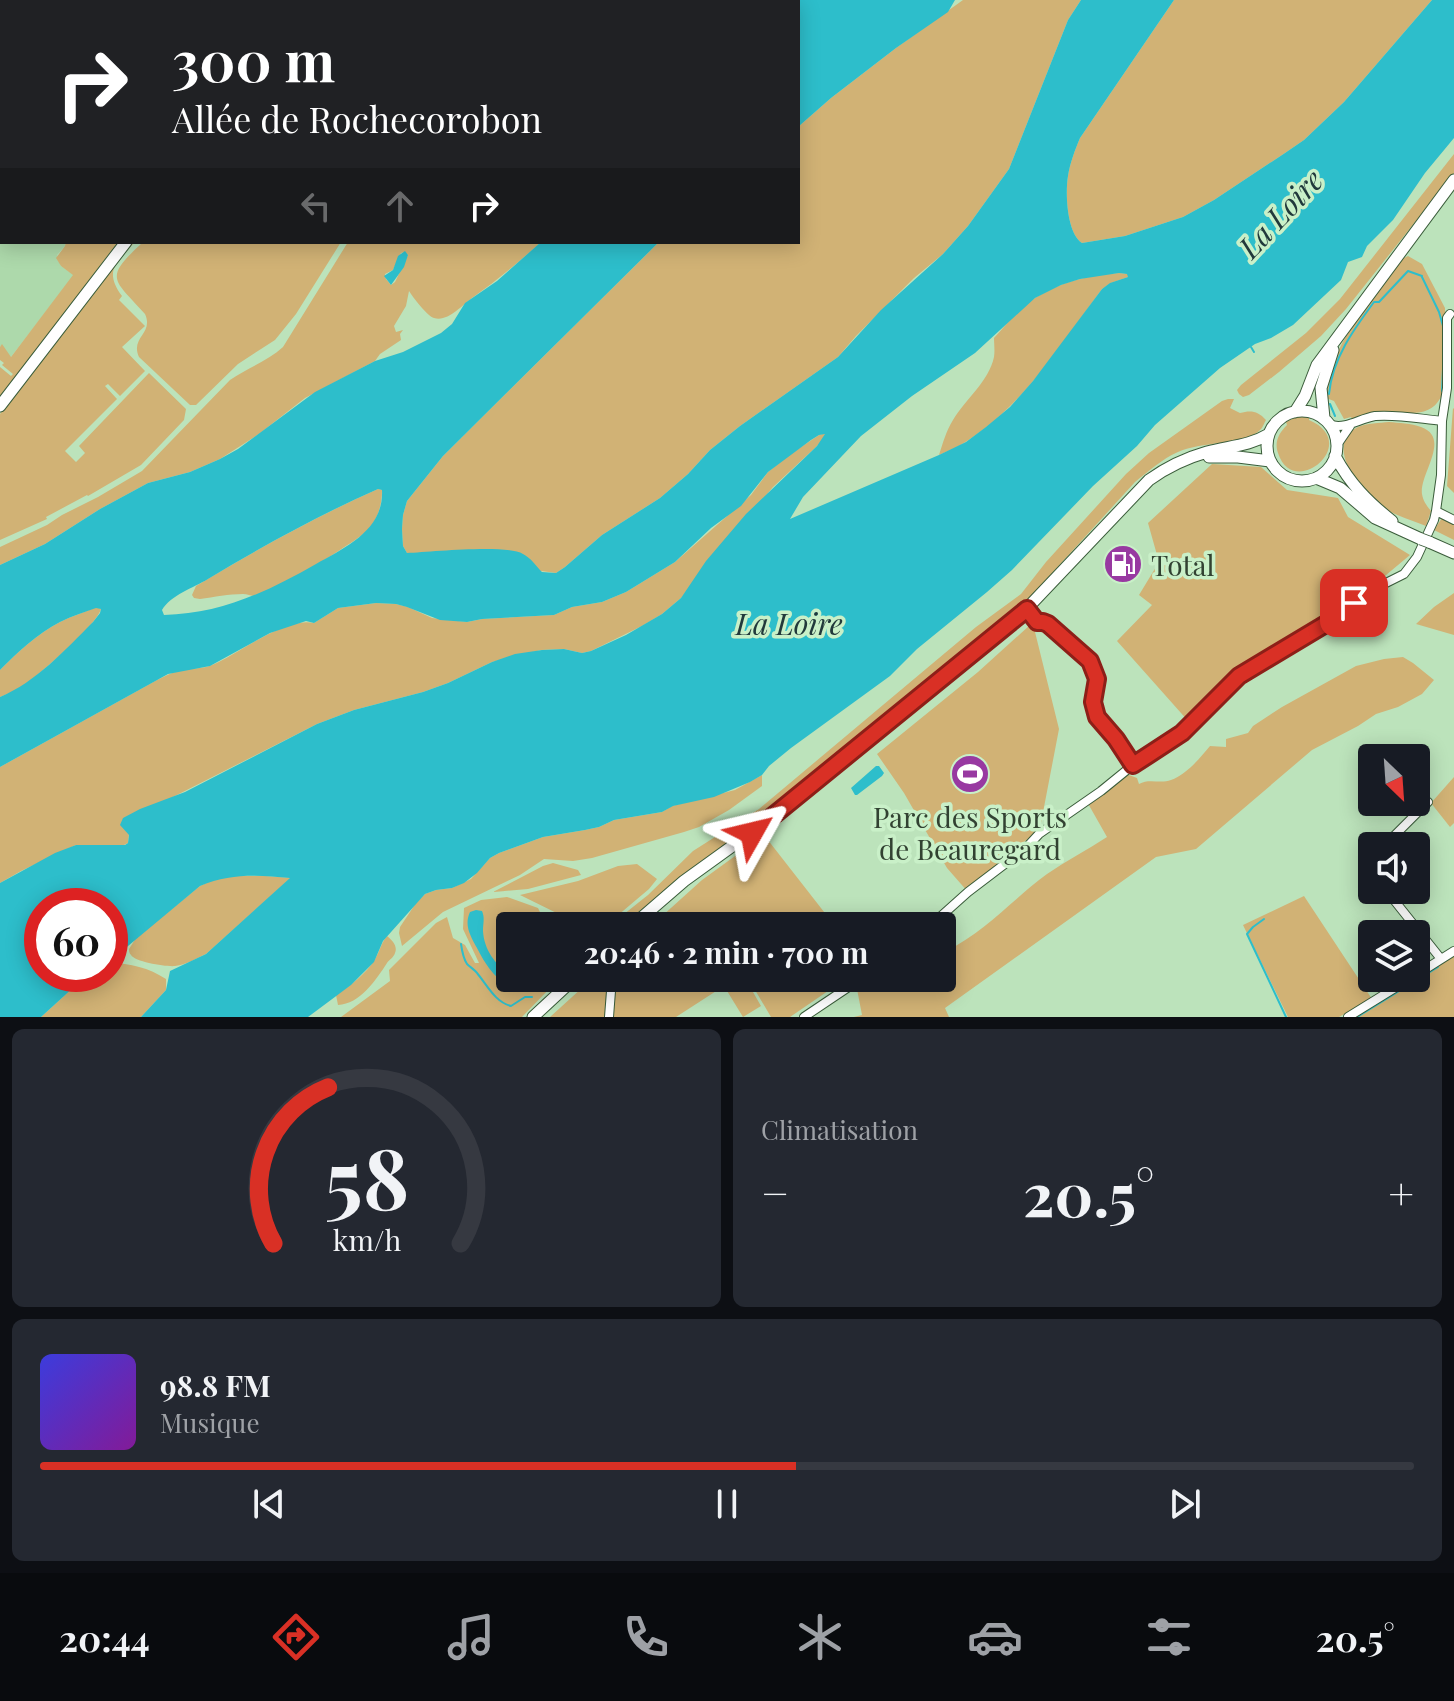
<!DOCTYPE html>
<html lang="fr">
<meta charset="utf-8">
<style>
body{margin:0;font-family:"Playfair Display",serif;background:#242831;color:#f1f3f6;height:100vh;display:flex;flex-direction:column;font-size:30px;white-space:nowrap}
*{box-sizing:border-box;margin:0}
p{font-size:26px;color:#9ea1a6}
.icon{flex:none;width:44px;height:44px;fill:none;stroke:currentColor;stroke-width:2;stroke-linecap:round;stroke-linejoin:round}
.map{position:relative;height:1017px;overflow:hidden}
.sheet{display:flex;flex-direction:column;gap:12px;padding:12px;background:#0d0f14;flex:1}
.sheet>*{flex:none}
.top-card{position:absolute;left:0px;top:0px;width:800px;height:244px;box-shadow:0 4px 20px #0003;background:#202124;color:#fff;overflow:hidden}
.needle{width:52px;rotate:155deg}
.buttons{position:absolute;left:1358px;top:744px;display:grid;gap:16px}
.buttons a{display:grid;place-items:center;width:72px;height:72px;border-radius:8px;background:#171b24;box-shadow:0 4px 20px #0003;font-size:40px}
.speed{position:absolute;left:24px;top:888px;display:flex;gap:16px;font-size:40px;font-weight:700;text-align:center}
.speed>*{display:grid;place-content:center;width:104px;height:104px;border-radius:50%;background:#171b24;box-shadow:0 4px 20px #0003;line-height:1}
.speed .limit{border:12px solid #d22;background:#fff;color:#111}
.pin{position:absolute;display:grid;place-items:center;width:68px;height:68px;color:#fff;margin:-34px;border-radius:16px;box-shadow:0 4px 12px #0006}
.me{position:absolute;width:88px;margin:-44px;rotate:53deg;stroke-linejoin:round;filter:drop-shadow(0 0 6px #0008)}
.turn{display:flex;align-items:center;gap:28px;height:168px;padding:0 40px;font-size:36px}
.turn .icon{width:104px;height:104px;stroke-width:2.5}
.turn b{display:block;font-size:56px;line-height:68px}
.lanes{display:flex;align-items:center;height:76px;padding:0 40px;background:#0003;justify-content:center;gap:40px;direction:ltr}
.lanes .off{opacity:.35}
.big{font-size:60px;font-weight:700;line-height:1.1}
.sheet .tile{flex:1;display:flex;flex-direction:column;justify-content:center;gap:12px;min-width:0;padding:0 28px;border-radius:12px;background:#242831}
.sheet .dial{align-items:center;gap:0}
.dial svg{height:208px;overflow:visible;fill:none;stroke:#363941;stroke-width:7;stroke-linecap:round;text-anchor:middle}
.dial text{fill:#f1f3f6;stroke:none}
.song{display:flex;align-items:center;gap:24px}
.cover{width:96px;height:96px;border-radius:12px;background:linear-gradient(135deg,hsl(240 70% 55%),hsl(290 70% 35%))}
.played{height:8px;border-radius:4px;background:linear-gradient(90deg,#d93025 55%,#363941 55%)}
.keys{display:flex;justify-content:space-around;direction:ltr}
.heat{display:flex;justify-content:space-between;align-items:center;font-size:44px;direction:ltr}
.sheet .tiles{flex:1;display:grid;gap:12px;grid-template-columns:1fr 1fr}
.tile:last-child{grid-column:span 2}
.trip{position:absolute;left:496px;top:912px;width:460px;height:80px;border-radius:8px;background:#171b24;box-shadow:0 4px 20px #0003;font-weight:700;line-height:80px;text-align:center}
.tabs{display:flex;height:128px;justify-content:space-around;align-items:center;background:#090b0e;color:#9ea1a6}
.tabs .icon{width:56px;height:56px}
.tabs .on{color:#d93025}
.tabs b{font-size:36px;color:#f1f3f6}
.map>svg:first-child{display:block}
.built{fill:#add9ab}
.green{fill:#d1b275;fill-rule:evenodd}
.water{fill:#2dbecb;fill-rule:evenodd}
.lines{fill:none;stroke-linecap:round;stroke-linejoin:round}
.stream{stroke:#2dbecb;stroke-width:2}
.minor-casing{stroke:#3a5c3a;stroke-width:10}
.major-casing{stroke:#3a5c3a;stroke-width:13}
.minor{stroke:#fff;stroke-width:8}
.major{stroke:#fff;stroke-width:11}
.major-bridge-casing{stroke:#3a5c3a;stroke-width:13;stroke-linecap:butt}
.major-bridge{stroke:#fff;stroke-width:11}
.route-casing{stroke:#8d1f18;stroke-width:20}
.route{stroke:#d93025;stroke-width:14}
.labels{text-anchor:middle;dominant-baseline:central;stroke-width:7;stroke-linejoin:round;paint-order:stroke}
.poi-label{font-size:28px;fill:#324232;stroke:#c9f0c8;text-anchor:start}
.water-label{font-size:30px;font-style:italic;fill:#21393b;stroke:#c9f0c8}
</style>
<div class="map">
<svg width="1454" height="1017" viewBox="0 0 1454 1017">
<rect width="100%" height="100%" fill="#bce3bb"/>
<path class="built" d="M2 83V242H66L65 246 57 255 61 266 74 275 10 358 2 345 0 347V84Z"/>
<path class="green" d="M0 0H300L298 2H2V26L0 23Z
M520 0H751L748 2H518Z
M963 0H1081L1068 20 1009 169 968 226 943 254 914 278 856 336 838 357 740 426 710 450 688 474 660 498 602 535 565 567 556 573 407 553 403 546 402 529 403 515 407 501 443 456 659 242H798V127L831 98 896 48Z
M1174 0H1432L1344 102 1304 140 1285 153 1214 200 1183 217 1125 236 1082 243C1067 233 1065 194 1068 176 1070 163 1075 150 1080 138Z
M1454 154V173L1346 309 1321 336 1279 372 1249 395 1243 397 1239 394 1237 390 1241 385 1306 333 1340 299Z
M66 242H118L0 398V367L11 376 13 374 2 365 4 363 0 360V347L2 344 11 357 73 275 61 266 56 258 65 246Z
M130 242H135C117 262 103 270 122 296L119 300 145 326 122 347 145 371 120 396 108 384 105 386 117 399 65 451 76 462 85 453 79 446 149 373 186 409 184 420 141 465 88 496 87 495 46 517 47 519 0 540V414Z
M143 242H341L296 314 275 340 238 364 196 405H190L139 357C130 337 154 334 145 314 113 278 103 279 143 242Z
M348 242H541C518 263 497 280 472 298 461 306 448 322 434 318 428 317 412 296 409 291L406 306 394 326 396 332 403 330 400 334 401 340 380 354 375 361 305 398 259 434 220 459 190 472 148 483 100 509 45 544 0 565V547L47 525 62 515 98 497 142 471 230 380C247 368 268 361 283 347ZM405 252 408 255 395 282 391 285 386 279 385 274 393 270 401 253Z
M1408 256 1422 264 1445 308V387C1434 424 1406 410 1376 412 1368 412 1360 416 1352 419L1351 417 1344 419 1334 401 1326 398C1326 349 1374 297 1402 259Z
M1119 273 1128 274V277L1111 283 1102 289C1062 343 1025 404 967 441 958 447 948 451 939 455 943 443 946 431 953 420 965 400 989 381 994 357 995 351 994 343 994 338 1007 324 1019 308 1035 298 1059 282 1090 275 1119 273Z
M1228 399H1234L1230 408 1240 413C1251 410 1258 411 1266 420 1263 425 1263 428 1259 431 1245 444 1199 442 1178 452 1162 459 1149 471 1135 482L1014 615 764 819 620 926H609L648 895 693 851 759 809 976 627 1021 594 1046 562 1126 474 1149 453 1222 401Z
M1453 408 1454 409V493L1447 486Z
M1296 417H1309V420C1363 443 1293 501 1278 453 1274 442 1279 433 1287 425L1286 422Z
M1389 422C1399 423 1411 423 1421 427 1452 438 1419 474 1422 494 1423 501 1427 506 1431 511L1426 526C1411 520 1393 515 1379 505 1360 491 1323 444 1358 427 1366 423 1380 423 1389 422Z
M826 433 823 439 817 446 773 487 681 598 662 614 642 626 591 651 582 653 564 649 541 650 492 662 448 683 423 692 354 710 317 724 169 799 124 829 129 834 128 843 124 845H76L21 871 0 883V767L148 685C159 679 169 673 182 670 192 668 203 669 212 665 239 654 285 616 314 623L338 608 376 603 396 604 408 607 432 618 467 622 482 619 554 615 572 607 602 602 626 592 675 562 751 495 768 472 789 455 819 435Z
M1212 464 1261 467 1287 490 1338 498 1348 517 1410 555 1343 611 1228 682 1189 722 1117 641 1152 605 1139 595 1159 562 1148 523Z
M378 489 382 490C382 505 378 519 368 530 356 542 271 594 255 596 251 596 247 594 243 594 229 594 214 597 200 599L194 598 192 595 196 586C256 550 315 517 378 489Z
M1442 518 1454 524V540L1434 530Z
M1454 593V635L1416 624 1434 607Z
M97 607 101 609C96 626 40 674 23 686 16 690 8 694 0 697V670C18 652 37 634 60 622 72 616 85 612 97 607Z
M1030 625 1035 632 1059 729 1040 828 968 892 947 868 904 793 877 754 978 672Z
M1403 657 1413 663 1434 680 1422 694 1398 707 1376 714 1358 726 1312 750 1196 849 1156 857 945 1008 949 1017H854L862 1015 857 989 879 983V981L883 978H942V942L946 951C985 932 1013 899 1047 874 1066 861 1087 850 1107 837L1086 800 1128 768 1129 775 1137 778 1139 784C1149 778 1160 784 1171 780 1186 775 1200 758 1210 746L1226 747V739L1248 733 1253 726 1282 707 1356 666 1384 659Z
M762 775V786L729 810 699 827 684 832 592 858 573 861 544 859 520 875 443 912 402 946 399 933 400 927 416 903 425 894 436 890 452 888 471 879 490 858 499 853 543 837 585 830 599 827 614 820 662 812 672 806 735 790Z
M1454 777V823L1450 827 1431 803Z
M764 835 835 926H651L702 880Z
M553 863 578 870 581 875 528 889 493 892 543 866Z
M637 864 657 879 649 889 617 916 600 926H583L520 895 578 881 618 866Z
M231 876H266L291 878 206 954C197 958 186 965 175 966 167 967 135 962 131 955 129 953 129 951 129 949L136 938 200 886 217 878Z
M1304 896 1372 999 1339 1017H1288L1243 925Z
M507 897 538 908 541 914 533 923C519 913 518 912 503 920L498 948 510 956V978H548L552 986 522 1017H341L390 981 389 970 436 923 447 917 453 938 465 945 475 963H479L463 929 464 908 481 900Z
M387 936C392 940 398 946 395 953 394 957 389 960 387 963 376 980 360 1004 338 1005L336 995C350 986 366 974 375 959 380 951 381 943 387 936Z
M1454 954V1017H1353Z
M110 963C130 963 149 968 166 979V990L141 1017H41L74 987 92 974H110Z
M593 978H745L761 1006 743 1017 724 986 676 1017H550Z
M748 978H847L790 1017H771Z"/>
<path class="water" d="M751 0H955L948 12 896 48 831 98 798 127V2H748Z
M1081 0H1174L1080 138C1075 150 1070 163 1068 176 1065 194 1067 233 1082 243L1125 236 1183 217 1214 200 1285 153 1304 140 1344 102 1432 0H1454V138L1425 173 1393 220 1367 246 1362 257 1348 262 1341 280 1293 325 1271 338 1255 344 1220 368 1155 425 1137 446 1093 486 1012 570 987 592 917 649 890 676 791 748 769 766 762 775 750 782 714 797 673 806 662 812 614 820 599 827 585 830 543 837 499 853 490 858 477 873 464 883 452 888 436 890 425 894 383 941 374 962 351 985 308 1017H141L166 990 170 971 206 954 290 878C258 875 231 873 200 886L110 961V906H42V974H92L74 987 41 1017H0V883L55 853 76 845H125L128 843 129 835 120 825 123 818 140 809 185 792 317 724 354 710 423 692 448 683 492 662 515 654 542 650 564 649 582 653 591 651 626 635 662 614 681 598 706 561 746 514 817 446 825 434 819 435 811 440 768 472 741 506 711 528 675 562 626 592 602 602 572 607 554 615 482 619 467 622 440 620 407 607 396 604 376 603 338 608 314 623 306 621 270 633 210 666 168 674 0 767V697C36 682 65 650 93 622L100 613 101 609 96 608C85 612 72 616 60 622 37 634 18 652 0 670V565L45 544 100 509 148 483 190 472 220 459 238 449 315 392 375 361 403 352 441 333 452 324 465 303 497 281 541 242H659L443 456 407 501 403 515 402 529 403 546 407 553C431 552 506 544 523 554 531 558 536 566 542 572L556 573 565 567 602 535 660 498 688 474 710 450 740 426 838 357 881 310 943 254 968 226 1009 169 1068 20ZM1119 273 1127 274 1128 277 1110 283 1102 289 1033 381 1010 407 986 427 966 442 939 455 790 519 803 497 861 436 912 396 975 353 1035 298 1061 285 1080 279ZM378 489 382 490C384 530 346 547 316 564 267 592 220 614 164 615L162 610C171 595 193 588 208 579 263 546 319 515 378 489Z
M405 251 408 255 404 267 391 285 384 276 393 270 398 256Z
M876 766H879L884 773 882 776 857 795H855L851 788Z
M476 910 482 911C485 918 483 923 483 931 484 949 495 965 510 974V978H540C509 999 490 974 477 948 470 935 464 925 470 912Z"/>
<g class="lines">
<path class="stream" d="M1422 277 1439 312 1443 326
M1251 347 1254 352
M1442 391 1443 369
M1329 394C1332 359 1354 329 1374 302H1379L1408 271 1422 276
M1330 404 1335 416
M1264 919 1253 927 1247 934 1286 1017
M461 944C462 951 463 958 467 964 470 967 475 970 477 973 487 985 495 1002 511 1006L525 997H532
M1357 1017 1438 967"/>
<g class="minor-casing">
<path id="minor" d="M1450 314 1447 318V388L1442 421 1441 475 1436 511 1454 520
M1330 425C1348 429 1358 419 1375 416 1397 414 1421 419 1442 421
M1337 445 1350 426
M1027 609 1037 622H1043L1048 624 1090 661 1097 679 1093 702 1097 717 1116 739 1133 765
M1384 846 1428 802
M1386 890 1441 959
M930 926 968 892 1026 848 1039 834 1101 791 1133 765 1182 733 1239 676 1334 619 1368 592 1404 574 1417 557 1434 520 1436 511
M1416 975 1454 951
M609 1017 612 978
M804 1017 862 978
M1348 1017 1411 978"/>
</g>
<g class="major-casing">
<path id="major" d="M305 2 307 0
M0 406 126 242
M1267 446a35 35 0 1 1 70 0a35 35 0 1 1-70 0Z
M1295 412 1305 396 1317 365 1454 180
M1324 418 1321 388 1333 350
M1335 456C1350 484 1368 502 1392 521
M1209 457H1238L1270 461
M1316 478 1340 488 1375 518 1421 539
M1429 542 1454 553
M632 926 684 881 785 808 1017 619 1149 480C1167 467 1186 458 1207 452 1230 446 1249 446 1269 434
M533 1017 575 978"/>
</g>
<use href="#minor" class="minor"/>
<use href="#major" class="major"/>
<g class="major-bridge-casing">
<path id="major-bridge" d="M1421 539 1429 542"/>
</g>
<use href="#major-bridge" class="major-bridge"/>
</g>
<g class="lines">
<g class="route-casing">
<path id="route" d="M752 833 1027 609 1037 622H1043L1048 624 1090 661 1097 679 1093 702 1097 717 1116 739 1133 765 1182 733 1239 676 1334 619 1354 603"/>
</g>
<use href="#route" class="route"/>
</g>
<defs>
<g id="fuel-disc" transform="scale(2)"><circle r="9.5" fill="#9839a1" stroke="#c9f0c8"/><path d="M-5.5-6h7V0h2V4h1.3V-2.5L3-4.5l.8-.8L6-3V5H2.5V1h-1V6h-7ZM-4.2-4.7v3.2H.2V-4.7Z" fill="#fff"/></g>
<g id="stadium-disc" transform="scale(2)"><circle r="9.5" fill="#9839a1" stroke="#c9f0c8"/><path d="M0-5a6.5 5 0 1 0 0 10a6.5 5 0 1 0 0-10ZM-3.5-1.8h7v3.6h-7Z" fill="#fff"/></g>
</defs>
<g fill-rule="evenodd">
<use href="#fuel-disc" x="1123" y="564"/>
<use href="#stadium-disc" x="970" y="774"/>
</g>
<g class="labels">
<g class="poi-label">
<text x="1151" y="564">Total</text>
<text x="970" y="816" text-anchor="middle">Parc des Sports<tspan x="970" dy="32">de Beauregard</tspan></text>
</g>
<g class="water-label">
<text transform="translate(1280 213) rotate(-47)">La Loire</text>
<text x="789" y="623">La Loire</text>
</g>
</g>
</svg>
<div class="buttons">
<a><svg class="needle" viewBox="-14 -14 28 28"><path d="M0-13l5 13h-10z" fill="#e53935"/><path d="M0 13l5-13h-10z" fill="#9ea1a6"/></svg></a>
<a><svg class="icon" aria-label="sound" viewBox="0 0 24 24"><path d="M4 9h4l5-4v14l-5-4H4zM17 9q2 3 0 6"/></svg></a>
<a><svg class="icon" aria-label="layers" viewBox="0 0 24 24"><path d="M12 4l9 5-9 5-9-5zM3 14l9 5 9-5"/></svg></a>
</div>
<div class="speed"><div class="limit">60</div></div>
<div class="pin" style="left:1354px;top:603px;background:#d93025"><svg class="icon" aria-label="arrive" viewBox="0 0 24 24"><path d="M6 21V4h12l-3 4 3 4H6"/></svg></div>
<svg class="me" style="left:752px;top:833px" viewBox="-20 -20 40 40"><path d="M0-17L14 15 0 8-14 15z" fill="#d93025" stroke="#fff" stroke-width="4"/></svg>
<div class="trip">20:46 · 2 min · 700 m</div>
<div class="top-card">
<div class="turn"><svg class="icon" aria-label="right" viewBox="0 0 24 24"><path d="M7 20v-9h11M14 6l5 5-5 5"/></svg><div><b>300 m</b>Allée de Rochecorobon</div></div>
<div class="lanes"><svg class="icon off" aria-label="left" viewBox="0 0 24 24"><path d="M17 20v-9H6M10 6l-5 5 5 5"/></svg><svg class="icon off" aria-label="ahead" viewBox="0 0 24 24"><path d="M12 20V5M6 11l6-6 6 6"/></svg><svg class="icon" aria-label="right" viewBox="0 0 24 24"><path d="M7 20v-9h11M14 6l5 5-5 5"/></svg></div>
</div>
</div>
<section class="sheet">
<div class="tiles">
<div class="tile dial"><svg viewBox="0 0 100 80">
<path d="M14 69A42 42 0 1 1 86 69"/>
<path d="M14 69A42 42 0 0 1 35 9" stroke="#d93025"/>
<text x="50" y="56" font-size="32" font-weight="700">58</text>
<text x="50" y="72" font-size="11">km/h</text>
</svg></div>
<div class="tile"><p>Climatisation</p>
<div class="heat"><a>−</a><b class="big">20.5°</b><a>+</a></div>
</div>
<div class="tile">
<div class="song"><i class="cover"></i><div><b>98.8 FM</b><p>Musique</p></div></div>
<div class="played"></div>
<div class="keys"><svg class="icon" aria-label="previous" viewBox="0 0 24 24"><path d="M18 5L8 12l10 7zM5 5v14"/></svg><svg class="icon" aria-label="pause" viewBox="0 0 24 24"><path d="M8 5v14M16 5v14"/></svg><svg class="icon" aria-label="next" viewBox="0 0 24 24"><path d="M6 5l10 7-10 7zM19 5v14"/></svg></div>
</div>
</div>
</section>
<nav class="tabs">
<b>20:44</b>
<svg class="icon on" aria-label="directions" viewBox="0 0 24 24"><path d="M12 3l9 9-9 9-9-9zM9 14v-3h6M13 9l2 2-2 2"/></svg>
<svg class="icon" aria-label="music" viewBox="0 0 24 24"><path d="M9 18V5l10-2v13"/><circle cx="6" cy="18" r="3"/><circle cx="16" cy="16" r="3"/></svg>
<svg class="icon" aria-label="phone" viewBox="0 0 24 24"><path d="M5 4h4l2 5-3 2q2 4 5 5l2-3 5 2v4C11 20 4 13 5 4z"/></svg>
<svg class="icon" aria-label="climate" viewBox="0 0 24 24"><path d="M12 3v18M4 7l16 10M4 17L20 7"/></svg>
<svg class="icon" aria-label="car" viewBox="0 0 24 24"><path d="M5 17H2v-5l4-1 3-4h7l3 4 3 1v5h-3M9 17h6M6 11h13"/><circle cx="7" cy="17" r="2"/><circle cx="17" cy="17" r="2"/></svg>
<svg class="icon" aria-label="filters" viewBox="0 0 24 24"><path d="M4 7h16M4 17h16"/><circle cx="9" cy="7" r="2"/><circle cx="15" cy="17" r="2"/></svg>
<b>20.5°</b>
</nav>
